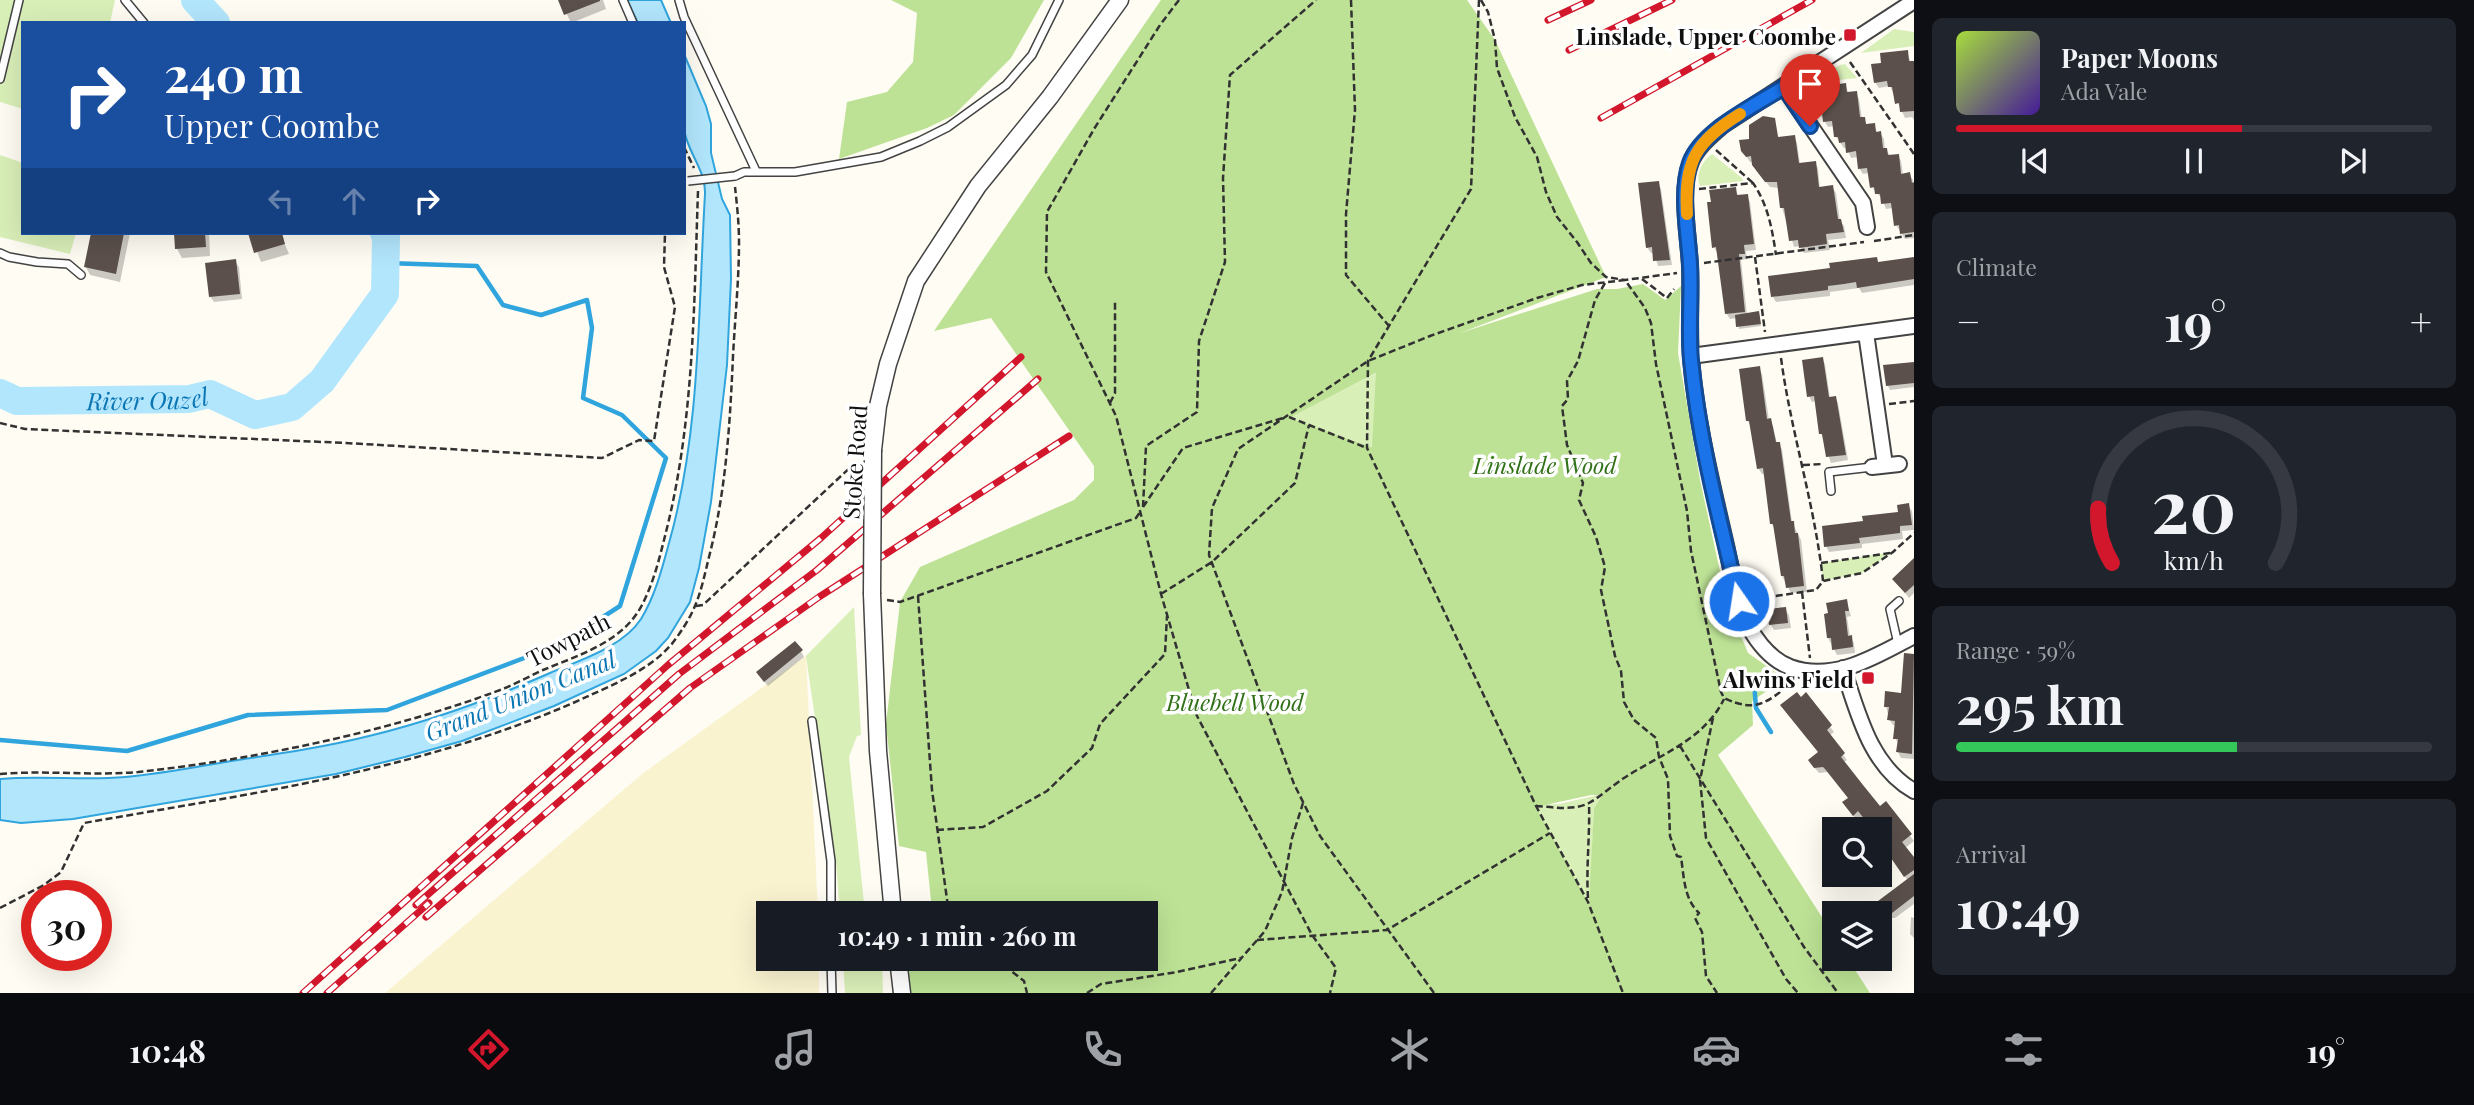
<!DOCTYPE html>
<meta charset="utf-8">
<style>
body{margin:0;font-family:"Playfair Display",serif;background:#20242c;color:#f1f3f6;height:100vh;display:flex;flex-direction:column;font-size:26px;white-space:nowrap}
*{box-sizing:border-box;margin:0}
p{font-size:23px;color:#9ea1a6}
.icon{flex:none;width:38px;height:38px;fill:none;stroke:currentColor;stroke-width:2;stroke-linecap:round;stroke-linejoin:round}
.map{position:relative;flex:1;overflow:hidden}
.side{display:flex;flex-direction:column;gap:18px;padding:18px;background:#0d0f14;width:560px}
.side>*{flex:none}
.top-card{position:absolute;left:21px;top:21px;width:665px;height:214px;border-radius:0px;box-shadow:0 7px 28px #0002;background:#1a4fa0;color:#fff;overflow:hidden}
.fabs{position:absolute;left:1822px;top:817px;display:grid;gap:14px}
.fabs a{display:grid;place-items:center;width:70px;height:70px;border-radius:0px;background:#171b24;box-shadow:0 7px 28px #0002;font-size:35px}
.speed{position:absolute;left:21px;top:880px;display:flex;gap:14px;font-size:35px;font-weight:700;text-align:center}
.speed>*{display:grid;place-content:center;width:91px;height:91px;border-radius:50%;background:#171b24;box-shadow:0 7px 28px #0002;line-height:1}
.speed .limit{border:10px solid #d22;background:#fff;color:#111}
.pin{position:absolute;display:grid;place-items:center;width:60px;height:60px;color:#fff;margin:-72px -30px;border-radius:50% 50% 50% 0;rotate:-45deg;box-shadow:0 0 7px #0007}
.pin .icon{rotate:45deg}
.me{position:absolute;width:77px;margin:-38px;rotate:347deg;stroke-linejoin:round;filter:drop-shadow(0 0 5px #0008)}
.turn{display:flex;align-items:center;gap:24px;height:147px;padding:0 28px;font-size:32px}
.turn .icon{width:91px;height:91px;stroke-width:2.5}
.turn b{display:block;font-size:49px;line-height:60px}
.lanes{display:flex;align-items:center;height:66px;padding:0 28px;background:#0003;justify-content:center;gap:35px;direction:ltr}
.lanes .off{opacity:.35}
.big{font-size:52px;font-weight:700;line-height:1.1}
.side .widget{flex:1;display:flex;flex-direction:column;justify-content:center;gap:10px;min-width:0;padding:0 24px;border-radius:10px;background:#20242c}
.side .dial{align-items:center;gap:0}
.dial svg{height:182px;overflow:visible;fill:none;stroke:#363941;stroke-width:7;stroke-linecap:round;text-anchor:middle}
.dial text{fill:#f1f3f6;stroke:none}
.song{display:flex;align-items:center;gap:21px}
.cover{width:84px;height:84px;border-radius:10px;background:linear-gradient(135deg,hsl(80 70% 55%),hsl(260 70% 35%))}
.played{height:7px;border-radius:4px;background:linear-gradient(90deg,#d2172d 60%,#363941 60%)}
.keys{display:flex;justify-content:space-around;direction:ltr}
.heat{display:flex;justify-content:space-between;align-items:center;font-size:38px;direction:ltr}
.charge{height:10px;border-radius:5px;background:linear-gradient(90deg,#34c759 59%,#363941 0)}
.trip{position:absolute;left:756px;top:901px;width:402px;height:70px;border-radius:0px;background:#171b24;box-shadow:0 7px 28px #0002;font-weight:700;line-height:70px;text-align:center}
.tab-bar{display:flex;height:112px;justify-content:space-around;align-items:center;background:#090b0e;color:#9ea1a6}
.tab-bar .icon{width:49px;height:49px}
.tab-bar .selected{color:#d2172d}
.tab-bar b{font-size:32px;color:#f1f3f6}
main{display:flex;flex:1;min-height:0}
.map>svg:first-child{display:block}
.farmland{fill:#f9f3d0}
.green{fill:#d9efb8}
.forest{fill:#bde295;fill-rule:evenodd}
.water{fill:#b2e6fd;stroke:#30a5dd;stroke-width:2}
.shadow{fill:#0003}
.lines{fill:none;stroke-linecap:round;stroke-linejoin:round}
.stream{stroke:#30a5dd;stroke-width:4.5}
.river{stroke:#b2e6fd;stroke-width:28}
.building{fill:#5b504b}
.service-casing{stroke:#434343;stroke-width:10}
.minor-casing{stroke:#434343;stroke-width:18}
.tertiary-casing{stroke:#434343;stroke-width:19}
.path{stroke:#323232;stroke-width:2.5;stroke-dasharray:7 3.5;stroke-linecap:butt}
.service{stroke:#fff;stroke-width:7}
.minor{stroke:#fff;stroke-width:14}
.tertiary{stroke:#fff;stroke-width:16}
.rail-casing{stroke:#d2172d;stroke-width:7}
.rail{stroke:#fff;stroke-width:4.5;stroke-dasharray:13;stroke-linecap:butt}
.service-bridge-casing{stroke:#434343;stroke-width:10;stroke-linecap:butt}
.tertiary-bridge-casing{stroke:#434343;stroke-width:19;stroke-linecap:butt}
.service-bridge{stroke:#fff;stroke-width:7}
.tertiary-bridge{stroke:#fff;stroke-width:16}
.route-casing{stroke:#114b97;stroke-width:18}
.route{stroke:#1a73e8;stroke-width:12}
.slow{stroke:#f59e0b;stroke-width:12}
.poi-dot{fill:#d2172d;stroke:#fff;stroke-width:2.5}
.labels{text-anchor:middle;dominant-baseline:central;stroke-width:7;stroke-linejoin:round;paint-order:stroke}
.poi-label{font-size:23px;font-weight:bold;fill:#101010;stroke:#fff;text-anchor:end}
.street-label{font-size:23px;fill:#101010;stroke:#fff}
.park-label{font-size:23px;font-style:italic;fill:#317117;stroke:#fff}
.water-label{font-size:24px;font-style:italic;fill:#0975b3;stroke:#fff}
</style>
<main>
<div class="map">
<svg width="1914" height="993" viewBox="0 0 1914 993">
<rect width="100%" height="100%" fill="#fffcf4"/>
<path class="farmland" d="M806 656 818 913 768 914V959H819V993H385L642 774Z"/>
<path class="green" d="M0 0H115L110 23H23V109L0 102Z
M1894 29 1914 32V46L1861 53Z
M1845 64 1857 78 1812 83 1840 65Z
M1712 154 1742 178 1743 181 1700 186C1695 175 1702 161 1712 154Z
M0 155 23 163V233H76L70 254 0 237Z
M1377 373 1373 447 1288 418 1292 416Z
M1893 552 1862 573 1823 581 1821 563Z
M854 607 861 735 857 736 849 757 865 913 840 914 836 862 806 656Z
M1602 794 1594 808 1590 905 1535 805 1559 804Z
M843 959H882L883 993H845Z"/>
<path class="forest" d="M891 0H1044L1011 58 954 115 927 128 839 159 847 102 887 92 913 62 917 13Z
M1161 0H1467L1495 40 1606 277 1460 333 1597 289H1617L1643 284 1665 300 1681 286 1678 353 1700 480 1726 599 1748 653 1785 679 1752 701 1753 725 1718 755 1834 936V959H1848L1870 993H908L905 959H1146V914L924 913 931 901 926 852 899 846 886 724 900 602 920 567 1074 500 1094 480V466L991 318 934 331ZM1376 373 1372 447 1289 418ZM1591 795H1602L1594 808 1589 904 1536 807Z"/>
<path class="water" d="M627 0H661L671 23H638Z
M684 54 706 106 711 124V153L722 199 730 215 731 279 727 365 711 502 699 568 690 602 668 638 656 651 624 674 554 706 462 741 405 757 336 774 73 819 21 823 0 820V779C42 775 84 781 125 777 161 774 196 767 231 761 278 754 326 747 373 735 434 720 493 698 550 673 580 660 623 647 641 619 655 596 662 569 669 543 701 430 698 310 705 194 706 170 687 152 684 129 681 105 684 78 684 54Z"/>
<path class="shadow" d="M560 0H603L606 9 571 23Z
M1907 52 1911 63H1914V120L1912 117 1905 118 1890 86 1879 88 1875 82 1883 64Z
M1845 85 1849 94 1856 93 1859 99 1862 119 1868 126 1874 125 1878 134 1880 133 1884 139 1885 150 1890 155 1898 156 1901 161 1903 175 1909 174 1913 180 1914 238 1905 239 1896 225 1893 208 1886 209 1882 199 1872 187 1869 173 1863 174 1859 168 1858 157 1851 158 1847 148H1844L1836 137 1835 126 1828 127 1819 112Z
M1774 119 1779 139 1794 137 1797 143 1800 164 1815 163 1818 168 1820 189 1832 187 1836 193 1840 221 1844 226 1846 238 1828 240 1830 250 1804 253 1800 246 1794 247 1782 208 1779 188 1770 187 1758 172 1753 162H1750L1742 150Z
M1658 183 1661 189 1672 265 1658 266 1654 253H1651L1647 247Z
M1735 189 1739 197 1747 196 1750 202 1756 250 1746 251 1747 259 1741 260 1747 315 1759 313 1761 326 1739 329 1737 318 1730 319 1726 313 1717 253 1714 247Z
M94 233H130L120 282 90 275 86 267Z
M176 233H209L210 256 182 258 177 249Z
M250 233H264L266 237 280 233 289 254 261 262Z
M1914 259V285L1862 293 1859 288 1830 292V296L1776 302 1773 297 1879 263Z
M235 261 239 267 242 299 214 302 210 296Z
M1822 359 1825 364 1830 398H1835L1838 403 1848 460 1831 463 1821 433 1816 401 1812 402 1809 396Z
M1914 363V387L1890 390 1888 386Z
M1759 368 1762 374 1769 420 1773 426 1777 444 1782 449 1792 522 1801 540 1807 592 1791 593 1782 576 1775 529 1771 523 1765 474H1762L1758 468 1751 427 1748 421Z
M1908 505 1912 511 1914 530 1902 531 1903 539 1862 544V548L1829 552 1826 546 1864 522 1900 514Z
M1914 562V593L1909 598 1895 580Z
M1846 601 1851 616 1847 617 1850 637 1854 643 1855 653 1837 655 1828 638Z
M1785 609 1789 615 1791 628 1774 630 1770 624Z
M801 651 804 657 768 686 762 679Z
M1910 664 1914 665V759L1901 758 1898 752 1899 745 1895 738 1896 726 1893 725 1889 719 1886 706 1903 695Z
M1806 695 1834 732 1829 736 1847 760 1843 763 1880 808 1886 804 1914 841 1905 848 1914 860V904L1895 918H1892L1884 908 1908 881 1880 840V830L1863 816 1857 821 1848 808 1849 799 1831 775 1828 772 1819 773 1813 766 1819 753 1786 711Z
M1911 917 1914 918V938L1910 934Z"/>
<g class="lines">
<path class="stream" d="M1754 682 1756 708 1771 732
M0 740 127 751 248 715 387 710 561 644 620 606 666 458 622 415 583 398 592 328 587 300 541 315 503 305 477 266 386 263"/>
<g class="river">
<path d="M195 0 216 23"/>
<path id="s1" d="M0 393 17 401 189 399 210 394 255 415 292 407 322 381 385 294 386 236 384 233"/>
</g>
</g>
<path class="building" d="M558 0H600V1L564 15Z
M1908 50 1909 61H1914V111L1900 112 1899 103 1895 104 1892 87H1888L1887 81 1874 83 1871 64 1881 63 1880 53Z
M1846 83 1847 92 1857 91 1860 117H1865L1866 124 1875 123 1876 132 1881 131 1883 148H1887L1888 155 1899 154 1901 174 1910 172 1912 183 1914 182V232L1900 234 1899 225 1894 226 1891 203 1881 204 1880 194H1875L1874 187 1870 188 1867 168 1858 169 1856 151 1846 153 1845 142 1839 143 1838 137H1834L1832 121 1823 122 1822 112 1817 113 1815 99 1820 98 1818 87Z
M1763 116 1775 118 1778 137 1795 135 1799 163 1816 161 1819 187 1833 185 1838 219H1841L1844 232 1826 234 1827 244 1799 248 1798 240 1789 241 1784 208H1780L1777 182H1765L1752 165 1751 156 1746 157 1741 151 1739 140 1749 139V125Z
M1659 181 1670 260 1653 261 1652 247 1646 248 1638 183Z
M1736 187 1737 195 1748 194 1754 244 1744 245 1745 254H1739L1745 312 1725 314 1716 247 1712 248 1707 202H1711L1709 190Z
M91 233H124L116 274 84 267Z
M174 233H205L206 247 175 249Z
M248 233H282L285 244 254 253Z
M1877 257 1878 262 1914 257V279L1857 288 1856 282 1844 284 1828 286V290L1771 297 1768 276 1830 268 1829 263Z
M236 259 240 294 209 297 205 263Z
M1759 311 1761 324 1736 327 1735 315Z
M1823 357 1829 397 1836 396 1846 455 1826 457 1822 434H1819L1814 396 1807 397 1802 360Z
M1914 362V383L1886 386 1883 365Z
M1760 366 1767 419 1771 418 1776 442H1780L1791 521H1794L1795 533H1798L1804 586 1786 588 1784 576H1781L1773 524H1770L1763 468 1757 469 1749 421H1746L1739 369Z
M1909 503 1912 525 1900 526V533L1859 538 1860 543 1824 547 1822 526 1863 521 1862 516 1898 512 1897 505Z
M1914 558V585L1905 593 1892 579Z
M1847 599 1849 611H1845L1848 636 1852 635 1853 647 1832 650 1831 638H1827L1824 614 1828 613 1826 603Z
M1786 607 1788 623 1769 625 1767 609Z
M795 641 803 650 764 682 756 672Z
M1904 653 1914 654 1912 754 1896 752 1898 739H1893L1895 721 1887 720 1889 707H1884L1885 691 1901 693Z
M1797 692 1801 697 1806 692 1832 725 1827 730 1845 753 1841 757 1863 785 1880 806 1886 801 1912 834 1902 842 1914 857V870L1904 877 1880 842V830H1873L1858 811 1853 816 1842 802 1848 798 1825 769 1823 767 1814 768 1808 760 1818 752 1780 705Z
M1914 874V896L1892 913H1887L1878 901Z"/>
<g class="lines">
<g class="service-casing">
<path id="service" d="M125 0 144 23
M623 0 633 23
M679 0 684 17 756 171
M0 79 19 0
M735 176 744 172H795L881 157 920 141 948 127 1006 85 1032 55 1059 0
M0 253 9 257 37 262 68 264 81 275
M1831 491 1829 472 1872 467
M1898 644 1890 609 1899 601
M812 721 831 861V914
M831 959 832 993"/>
</g>
<g class="minor-casing">
<path id="minor" d="M1914 1 1722 126C1711 136 1697 147 1691 162 1679 191 1689 237 1690 267 1691 297 1689 328 1691 358 1696 421 1712 484 1726 545 1732 572 1736 602 1749 627 1758 643 1772 660 1790 667 1834 683 1876 656 1914 636
M1784 87 1863 203 1867 227
M1866 333 1885 465
M1691 356 1914 326
M1872 467 1899 464
M1843 668C1858 713 1870 766 1914 791"/>
</g>
<g class="tertiary-casing">
<path id="tertiary" d="M873 450 878 406 888 364 916 281 978 186 1050 97 1120 0
M872 594 878 751 893 914
M898 959 902 993"/>
</g>
<path class="path" d="M1179 0 1160 25 1094 129 1047 212 1046 272 1116 416 1161 594 1196 714 1312 935 1336 968 1330 993
M1351 0 1355 110 1346 214V275L1389 326
M1479 0 1471 189 1368 361 1367 448 1536 806 1588 902 1623 993
M1481 0 1488 12 1495 40 1497 68 1515 117 1537 157 1546 192 1557 217 1577 242 1591 263 1606 277 1625 280 1677 273
M1850 62 1914 154
M684 147 694 168
M1716 150 1753 183
M1699 189 1753 183C1768 205 1772 228 1776 255
M1874 241 1914 235
M1755 257 1765 332
M1704 263 1864 242
M1642 279 1667 298 1674 289
M1605 283 1595 300 1578 361 1567 381 1568 399 1562 406 1567 445 1583 483 1579 500 1596 537 1605 567 1601 590 1615 656 1621 671 1624 702 1634 720 1656 738 1659 757 1668 779 1670 836 1677 856 1681 857C1684 877 1684 899 1699 913L1695 918 1702 932 1706 976 1717 993
M1781 358C1791 433 1815 505 1823 581
M1110 403 1115 393V302
M1889 404 1914 401
M1289 417 1367 448
M0 423 25 429 346 443 602 458 639 440 654 441 675 307 664 267 665 233
M1803 465 1823 464
M1143 507 1146 446 1197 412 1199 341 1225 262 1223 178 1230 75 1316 0
M1143 507 1183 448 1283 418
M1821 563 1890 553
M1802 592 1810 658
M1161 594 1212 562 1295 483 1309 425
M918 596 932 790 949 914
M1755 599 1816 590 1823 581 1862 573 1893 552 1914 533
M887 600 900 602 1136 518 1140 512
M696 606 703 605 856 462
M1713 718 1700 780 1706 838 1786 979 1798 993
M1680 746 1804 947 1838 993
M0 774C46 770 92 776 138 772 258 759 391 731 503 689 517 683 530 676 543 670 579 655 623 642 642 605 654 582 660 556 666 532 694 421 694 305 698 191
M1536 806C1552 807 1574 811 1589 803 1600 797 1613 785 1624 778 1661 754 1704 740 1724 699
M937 830 983 827 1047 791 1092 748 1100 724 1165 654 1167 616
M1588 898C1586 866 1590 835 1589 804
M0 908 44 885 61 872 84 823C254 793 424 770 582 699 614 684 656 668 677 637 698 608 701 590 709 557 726 491 730 424 733 356 735 318 739 280 739 242 739 223 737 205 735 187
M1257 940 1387 930 1550 833
M996 959 1024 981 1027 993
M1087 993 1101 984 1177 972 1241 958
M1211 993 1265 931 1282 892 1292 838 1303 803
M1434 993 1320 836 1294 784 1209 555 1212 508 1238 449 1368 361 1430 336 1537 298 1582 285 1625 280 1645 308 1651 323 1656 364 1687 511 1691 551 1721 692 1724 698C1756 713 1766 703 1792 683"/>
<use href="#service" class="service"/>
<use href="#minor" class="minor"/>
<use href="#tertiary" class="tertiary"/>
<g class="rail-casing">
<path id="rail" d="M1548 20 1591 0
M1569 50 1672 0
M1601 118 1812 0
M416 905 679 674 817 570 1038 379
M426 917 690 688 819 597 1069 436
M303 993 668 665 821 538 1021 357
M327 993 429 903"/>
</g>
<use href="#rail" class="rail"/>
<g class="service-bridge-casing">
<path id="service-bridge" d="M688 181 735 176"/>
</g>
<g class="tertiary-bridge-casing">
<path id="tertiary-bridge" d="M872 594 873 450"/>
</g>
<use href="#service-bridge" class="service-bridge"/>
<use href="#tertiary-bridge" class="tertiary-bridge"/>
</g>
<g class="lines">
<g class="route-casing">
<path id="route" d="M1739 601C1720 521 1699 442 1691 360 1688 328 1692 296 1690 264 1688 234 1680 191 1690 163 1702 130 1756 105 1784 87L1810 126"/>
</g>
<use href="#route" class="route"/>
<path class="slow" d="M1687 214C1684 162 1695 142 1740 114"/>
</g>
<g class="poi-dot">
<rect x="1843" y="28" width="14" height="14" rx="3.5"/>
<rect x="1861" y="671" width="14" height="14" rx="3.5"/>
</g>
<g class="labels">
<g class="poi-label">
<text x="1836" y="35">Linslade, Upper Coombe</text>
<text x="1854" y="678">Alwins Field</text>
</g>
<g class="street-label">
<text transform="translate(854 462) rotate(-86)">Stoke Road</text>
<text transform="translate(568 639) rotate(-27)">Towpath</text>
</g>
<g class="park-label">
<text x="1545" y="464">Linslade Wood</text>
<text x="1235" y="701">Bluebell Wood</text>
</g>
<g class="water-label">
<text stroke="none"><textPath href="#s1" startOffset="149">River Ouzel</textPath></text>
<text transform="translate(520 695) rotate(-22)">Grand Union Canal</text>
</g>
</g>
</svg>
<div class="fabs">
<a><svg class="icon" aria-label="search" viewBox="0 0 24 24"><circle cx="10" cy="10" r="6"/><path d="M15 15l6 6"/></svg></a>
<a><svg class="icon" aria-label="layers" viewBox="0 0 24 24"><path d="M12 4l9 5-9 5-9-5zM3 14l9 5 9-5"/></svg></a>
</div>
<div class="speed"><div class="limit">30</div></div>
<div class="pin" style="left:1810px;top:126px;background:#d93025"><svg class="icon" aria-label="arrive" viewBox="0 0 24 24"><path d="M6 21V4h12l-3 4 3 4H6"/></svg></div>
<svg class="me" style="left:1739px;top:601px" viewBox="-20 -20 40 40"><circle r="17" fill="#1a73e8" stroke="#fff" stroke-width="3"/><path d="M0-11L8 9 0 5-8 9z" fill="#fff"/></svg>
<div class="trip">10:49 · 1 min · 260 m</div>
<div class="top-card">
<div class="turn"><svg class="icon" aria-label="right" viewBox="0 0 24 24"><path d="M7 20v-9h11M14 6l5 5-5 5"/></svg><div><b>240 m</b>Upper Coombe</div></div>
<div class="lanes"><svg class="icon off" aria-label="left" viewBox="0 0 24 24"><path d="M17 20v-9H6M10 6l-5 5 5 5"/></svg><svg class="icon off" aria-label="ahead" viewBox="0 0 24 24"><path d="M12 20V5M6 11l6-6 6 6"/></svg><svg class="icon" aria-label="right" viewBox="0 0 24 24"><path d="M7 20v-9h11M14 6l5 5-5 5"/></svg></div>
</div>
</div>
<section class="side">
<div class="widget">
<div class="song"><i class="cover"></i><div><b>Paper Moons</b><p>Ada Vale</p></div></div>
<div class="played"></div>
<div class="keys"><svg class="icon" aria-label="previous" viewBox="0 0 24 24"><path d="M18 5L8 12l10 7zM5 5v14"/></svg><svg class="icon" aria-label="pause" viewBox="0 0 24 24"><path d="M8 5v14M16 5v14"/></svg><svg class="icon" aria-label="next" viewBox="0 0 24 24"><path d="M6 5l10 7-10 7zM19 5v14"/></svg></div>
</div>
<div class="widget"><p>Climate</p>
<div class="heat"><a>−</a><b class="big">19°</b><a>+</a></div>
</div>
<div class="widget dial"><svg viewBox="0 0 100 80">
<path d="M14 69A42 42 0 1 1 86 69"/>
<path d="M14 69A42 42 0 0 1 8 45" stroke="#d2172d"/>
<text x="50" y="56" font-size="32" font-weight="700">20</text>
<text x="50" y="72" font-size="11">km/h</text>
</svg></div>
<div class="widget"><p>Range · 59%</p><b class="big">295 km</b><div class="charge"></div></div>
<div class="widget"><p>Arrival</p><b class="big">10:49</b></div>
</section>
</main>
<nav class="tab-bar">
<b>10:48</b>
<svg class="icon selected" aria-label="directions" viewBox="0 0 24 24"><path d="M12 3l9 9-9 9-9-9zM9 14v-3h6M13 9l2 2-2 2"/></svg>
<svg class="icon" aria-label="music" viewBox="0 0 24 24"><path d="M9 18V5l10-2v13"/><circle cx="6" cy="18" r="3"/><circle cx="16" cy="16" r="3"/></svg>
<svg class="icon" aria-label="phone" viewBox="0 0 24 24"><path d="M5 4h4l2 5-3 2q2 4 5 5l2-3 5 2v4C11 20 4 13 5 4z"/></svg>
<svg class="icon" aria-label="climate" viewBox="0 0 24 24"><path d="M12 3v18M4 7l16 10M4 17L20 7"/></svg>
<svg class="icon" aria-label="car" viewBox="0 0 24 24"><path d="M5 17H2v-5l4-1 3-4h7l3 4 3 1v5h-3M9 17h6M6 11h13"/><circle cx="7" cy="17" r="2"/><circle cx="17" cy="17" r="2"/></svg>
<svg class="icon" aria-label="filters" viewBox="0 0 24 24"><path d="M4 7h16M4 17h16"/><circle cx="9" cy="7" r="2"/><circle cx="15" cy="17" r="2"/></svg>
<b>19°</b>
</nav>
